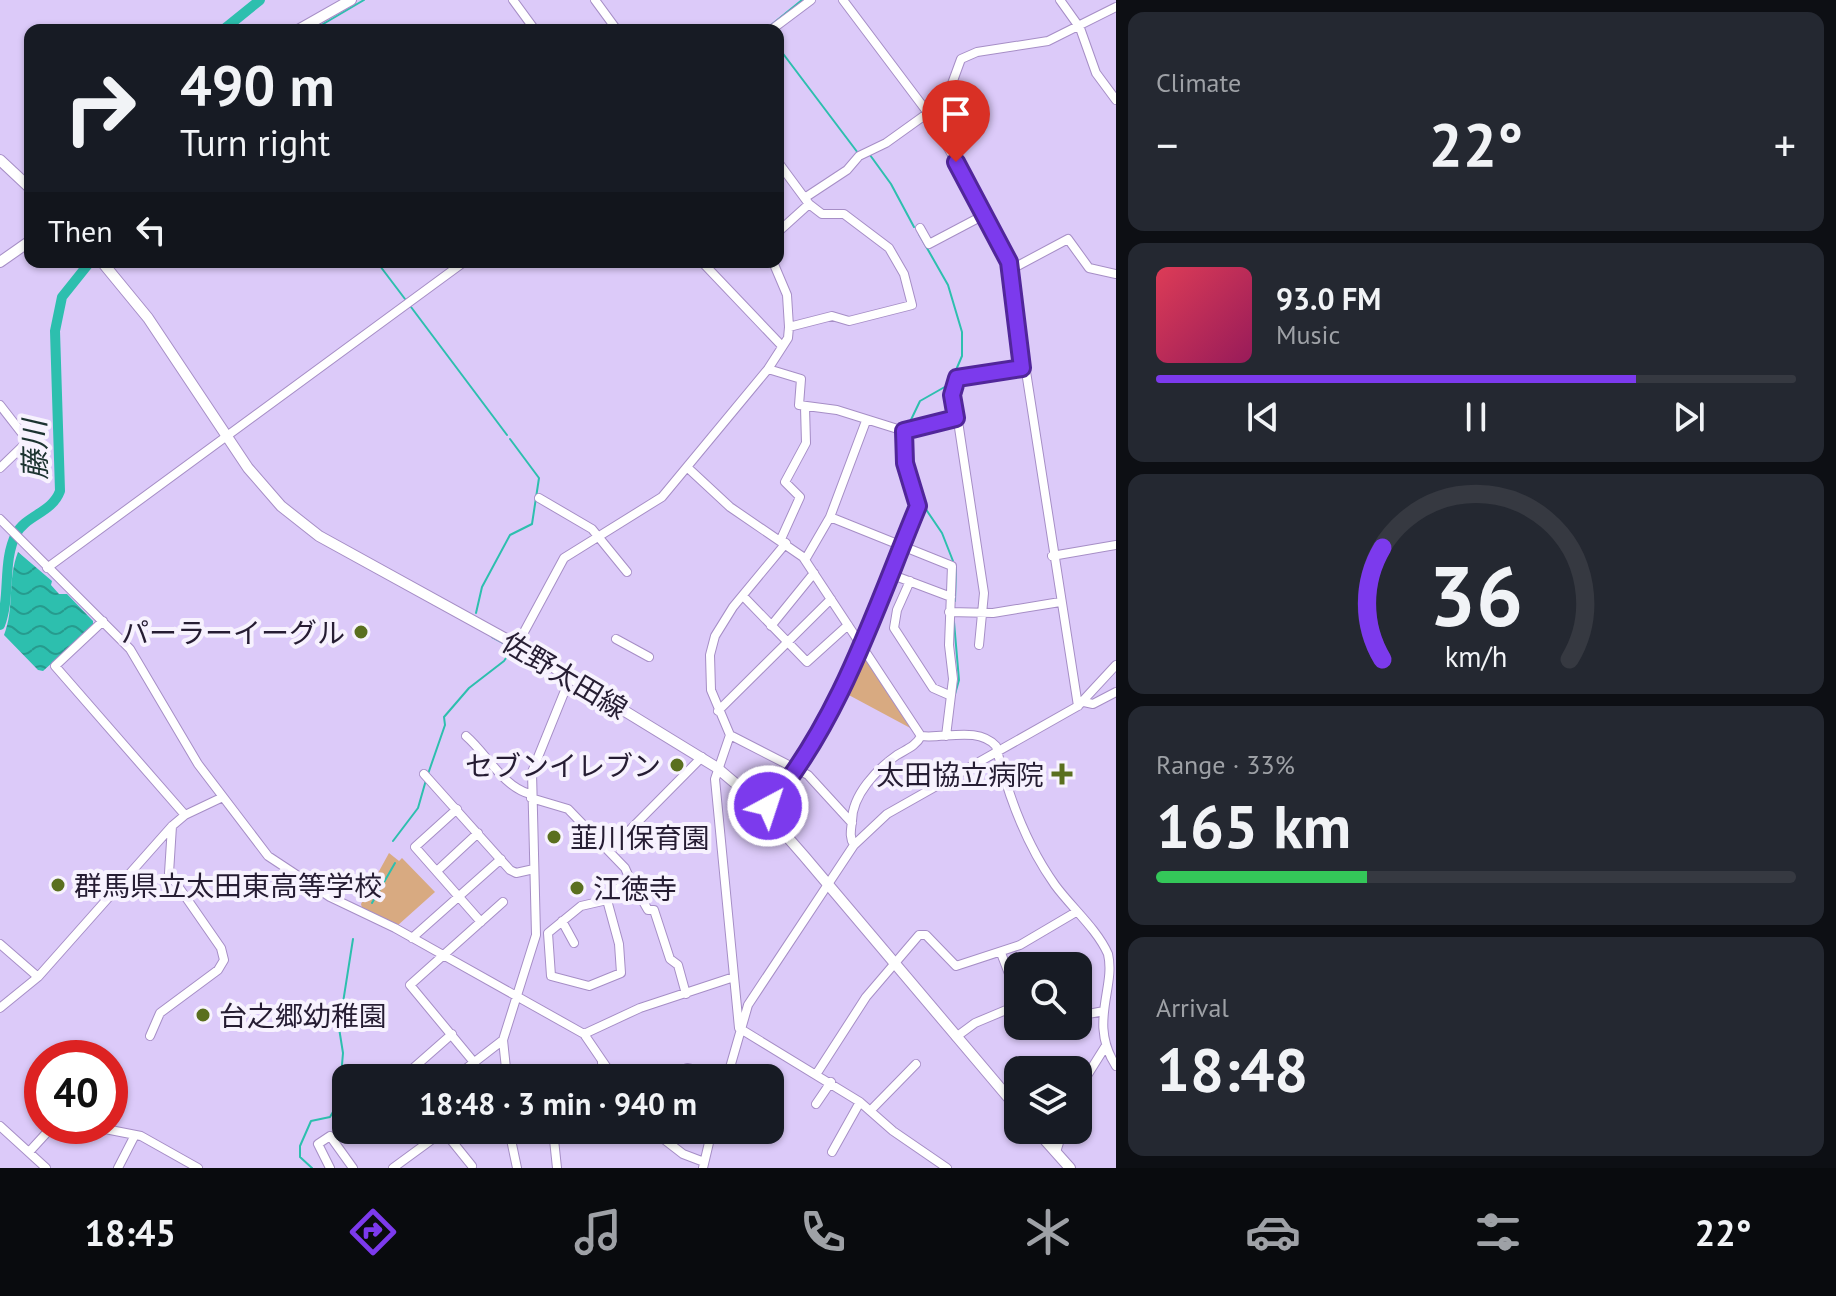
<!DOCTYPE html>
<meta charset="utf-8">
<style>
body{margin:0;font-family:"PT Sans","Noto Sans JP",sans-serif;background:#242831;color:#f1f3f6;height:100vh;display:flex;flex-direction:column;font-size:30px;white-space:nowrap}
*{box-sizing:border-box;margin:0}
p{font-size:26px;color:#9ea1a6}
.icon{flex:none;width:44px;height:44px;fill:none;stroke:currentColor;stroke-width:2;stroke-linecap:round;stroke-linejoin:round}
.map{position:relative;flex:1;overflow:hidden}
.side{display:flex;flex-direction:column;gap:12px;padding:12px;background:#0d0f14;width:720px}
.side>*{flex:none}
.hud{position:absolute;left:24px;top:24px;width:760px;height:244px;border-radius:16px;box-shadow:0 2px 6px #0004;background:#171b24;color:#f1f3f6;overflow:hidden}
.controls{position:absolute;left:1004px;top:952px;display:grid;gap:16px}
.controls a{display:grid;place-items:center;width:88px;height:88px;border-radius:16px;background:#171b24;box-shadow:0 2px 6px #0004;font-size:40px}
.speed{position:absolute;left:24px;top:1040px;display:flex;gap:16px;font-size:40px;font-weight:700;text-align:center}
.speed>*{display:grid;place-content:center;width:104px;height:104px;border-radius:50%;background:#171b24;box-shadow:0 2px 6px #0004;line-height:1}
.speed .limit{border:12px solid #d22;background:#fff;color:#111}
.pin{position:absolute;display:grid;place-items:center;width:68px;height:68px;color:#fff;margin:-82px -34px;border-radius:50% 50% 50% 0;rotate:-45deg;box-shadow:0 0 8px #0007}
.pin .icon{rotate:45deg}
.me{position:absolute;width:88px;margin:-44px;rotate:40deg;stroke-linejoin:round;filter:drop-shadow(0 0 6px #0008)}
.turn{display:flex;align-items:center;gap:28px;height:168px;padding:0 24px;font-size:36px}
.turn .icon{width:104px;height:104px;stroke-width:2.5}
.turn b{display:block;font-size:56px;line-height:68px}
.then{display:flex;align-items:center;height:76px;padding:0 24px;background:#0003;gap:16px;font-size:30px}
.big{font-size:60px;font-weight:800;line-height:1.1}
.side .widget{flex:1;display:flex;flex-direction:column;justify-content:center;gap:12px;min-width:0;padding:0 28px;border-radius:16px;background:#242831}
.side .dial{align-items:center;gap:0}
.dial svg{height:208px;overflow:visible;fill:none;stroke:#363941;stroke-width:7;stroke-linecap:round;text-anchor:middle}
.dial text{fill:#f1f3f6;stroke:none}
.song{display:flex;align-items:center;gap:24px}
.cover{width:96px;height:96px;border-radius:12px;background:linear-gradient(135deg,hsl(350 70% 55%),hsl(330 70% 35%))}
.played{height:8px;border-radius:4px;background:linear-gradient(90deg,#7c3aed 75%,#363941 75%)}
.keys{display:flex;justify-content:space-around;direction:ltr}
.heat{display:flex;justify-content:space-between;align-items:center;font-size:44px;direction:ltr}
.charge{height:12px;border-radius:6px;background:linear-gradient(90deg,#34c759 33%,#363941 0)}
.trip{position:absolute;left:332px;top:1064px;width:452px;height:80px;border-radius:16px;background:#171b24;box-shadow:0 2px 6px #0004;font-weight:800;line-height:80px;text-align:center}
.dock{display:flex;height:128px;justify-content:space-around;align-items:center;background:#090b0e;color:#9ea1a6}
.dock .icon{width:56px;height:56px}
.dock .active{color:#7c3aed}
.dock b{font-size:36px;color:#f1f3f6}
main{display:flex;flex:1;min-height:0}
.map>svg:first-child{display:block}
.park{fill:#d8aa81}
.water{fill:url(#water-waves)}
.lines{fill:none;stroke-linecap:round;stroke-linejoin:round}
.stream{stroke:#2dbfae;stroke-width:2}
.river{stroke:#2dbfae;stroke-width:10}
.minor-casing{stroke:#a68ec6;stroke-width:10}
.major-casing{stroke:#a68ec6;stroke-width:12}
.minor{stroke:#fff;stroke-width:8}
.major{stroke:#fff;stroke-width:10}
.route-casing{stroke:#51269a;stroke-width:20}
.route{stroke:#7c3aed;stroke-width:14}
.poi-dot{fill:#5a6f1f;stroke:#f7f2fe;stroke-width:3}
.labels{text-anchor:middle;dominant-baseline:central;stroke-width:8;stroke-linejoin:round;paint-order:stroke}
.poi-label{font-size:28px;fill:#261d33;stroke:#f7f2fe;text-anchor:start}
.street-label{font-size:28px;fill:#261d33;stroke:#f7f2fe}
.water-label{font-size:30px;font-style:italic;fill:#1c3330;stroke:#f7f2fe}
</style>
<main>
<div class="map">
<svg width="1116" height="1168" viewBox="0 0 1116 1168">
<defs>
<pattern id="water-waves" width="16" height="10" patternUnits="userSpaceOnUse" patternTransform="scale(2)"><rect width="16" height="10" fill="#2dbfae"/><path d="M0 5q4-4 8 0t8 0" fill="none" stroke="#269b8e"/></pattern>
</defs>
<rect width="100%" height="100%" fill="#dccaf9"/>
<path class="park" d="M859 656H864L914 730 845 693Z
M389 853 399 861 402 858 435 892 397 926 362 908 361 904Z"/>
<path class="water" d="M18 552 52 581 51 585 59 594H67L93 621V626L43 671 38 670 4 635C15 608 7 580 18 552Z"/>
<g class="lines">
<path class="stream" d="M313 30 364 0
M765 30 802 0
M778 47 858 153
M870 155 891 184 914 227
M377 262 405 299
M411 307 507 435
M908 426 920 401 950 384 962 356V332L948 285 919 234
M912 474 921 502 942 533 953 561
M12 547 14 550
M955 601 956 567
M476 613 482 587 510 535 532 524 539 478 510 439
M954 622 959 680 955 694
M492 637 507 645
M428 774 445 725 444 717 469 688 504 661 513 648
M393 841 418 808 426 780
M372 903 395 863
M312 1168 300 1157V1146L311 1121 330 1117 337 1105 340 1088 343 1053 339 1028 353 939"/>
<path class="river" d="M223 30 260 0
M0 625C11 596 2 562 16 534 26 515 52 513 60 491L55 331 62 297 90 262"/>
<g class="minor-casing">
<path id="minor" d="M513 0 535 30
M595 0 617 30
M843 0 925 109 970 185 1009 262 1078 706
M1060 0 1080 28 1096 73 1116 100
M771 30 811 0
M778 162 809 204 822 214H844L889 248 904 274 912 305 849 321 832 316 789 327
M806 197 847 170 859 156 886 143 946 100 961 59 977 52 1048 41 1116 7
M920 228 929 244 984 215
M778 232 809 204
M702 262 782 346
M1008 271 1068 239 1089 268 1116 274
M768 369 801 379 799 405 837 410 904 431 956 418
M0 405 28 441 0 468
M688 468 730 507 803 557 921 736
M539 498 592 529 627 572
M830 517 866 421
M0 519 130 649 198 764 268 856 330 897 395 928 584 1034 614 1078
M781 539 800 497 785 482 806 443 805 407
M786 543 733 607 715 636 710 655 711 690 730 735 808 775 852 823
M1052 556 1116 545
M805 560 830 517 952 566 949 645 953 679 946 736
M47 568 464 262
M890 574 951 597
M910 581 897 610 894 628 933 688 949 695
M743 596 807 662 848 625
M949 612 993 613 1060 602
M103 621 55 666 185 815
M771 626 814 573
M616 639 649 657
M517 645 564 558 662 497 768 369 788 338 789 327 787 295 773 262
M979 645 984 593 953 388 957 378 1022 368
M1084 702 1093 704 1116 692
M718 711 831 599
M730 735 715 779 739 1028 860 1102 893 1131 947 1168
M466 736C487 754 502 786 530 794
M921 736C944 739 978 726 996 746 1008 796 1025 843 1055 885 1071 907 1097 929 1108 954 1116 988 1088 1023 1116 1066
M424 774 510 870 516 873 534 869
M531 798 568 809 625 868 629 877 607 900 581 906 548 933 551 976 589 986 621 973 619 944 607 900
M457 809 415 847 481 922
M764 810C831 746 881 593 918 506L905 463 904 431
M854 845C849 837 851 830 852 821 852 795 877 769 897 755 907 749 916 746 921 736
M609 851 702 757
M437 871 478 833
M629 877 648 910H654L670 959 678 965 686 994
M562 921 574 943
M412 938 501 859
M0 944 38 977
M1001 953 1018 997
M0 1008 38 977 172 826 185 815 223 797
M1078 1016 1104 1011
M584 1034 640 1008 734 977
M150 1036 160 1013 218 970 224 960 221 948 169 873 172 826
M956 1037 975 1023 1018 1005
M602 1062 603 1078
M817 1073 866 997 919 935H926L956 966 1020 945 1076 912
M402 1078 452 1034
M454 1078 503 1040
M487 1078 410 985 503 902
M507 1078 503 1040 536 935 532 772 570 678
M666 1078 687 1068 727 1077
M727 1078 748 1005 854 845 887 814 1078 706 1116 665
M1078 1090 1105 1047
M816 1104 831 1082
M870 1111 916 1064
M0 1126 46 1168
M443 1130 472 1166
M509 1130 517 1168
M553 1130 557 1168
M652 1130 683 1154 704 1162
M29 1152 51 1128H100L141 1136 198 1168
M832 1152 860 1102
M1056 1152 1063 1130
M118 1168 135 1135
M330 1168 318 1144 330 1136 353 1168
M393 1168 445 1130
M703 1168 712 1130"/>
</g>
<g class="major-casing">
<path id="major" d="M298 30 351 0
M0 160 30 188
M0 262 30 241
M102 262 148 318 248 468 281 506 319 536 517 645 716 767 755 800 804 856 1018 1109
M1036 1130 1070 1168"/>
</g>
<use href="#minor" class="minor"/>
<use href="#major" class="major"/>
</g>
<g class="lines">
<g class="route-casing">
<path id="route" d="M768 806C840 721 876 607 918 506L905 463 904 431 956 418 952 395 957 378 1022 368 1009 262 956 162"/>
</g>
<use href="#route" class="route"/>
</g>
<g class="poi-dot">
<circle cx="361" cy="632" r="8"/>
<circle cx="677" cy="765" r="8"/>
<path d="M1058 762h8v8h8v8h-8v8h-8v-8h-8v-8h8z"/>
<circle cx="554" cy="837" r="8"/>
<circle cx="58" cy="885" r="8"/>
<circle cx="577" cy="888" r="8"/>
<circle cx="203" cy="1015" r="8"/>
</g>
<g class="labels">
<g class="poi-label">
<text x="345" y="632" text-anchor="end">パーラーイーグル</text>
<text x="661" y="765" text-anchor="end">セブンイレブン</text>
<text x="1044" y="774" text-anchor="end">太田協立病院</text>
<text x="570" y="837">韮川保育園</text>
<text x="74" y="885">群馬県立太田東高等学校</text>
<text x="593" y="888">江徳寺</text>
<text x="219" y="1015">台之郷幼稚園</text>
</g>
<g class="street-label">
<text transform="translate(565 675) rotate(31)">佐野太田線</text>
</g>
<g class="water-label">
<text transform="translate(34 450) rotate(-91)">藤川</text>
</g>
</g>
</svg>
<div class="controls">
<a><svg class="icon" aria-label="search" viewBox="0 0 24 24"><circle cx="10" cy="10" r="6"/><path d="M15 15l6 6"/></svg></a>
<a><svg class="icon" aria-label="layers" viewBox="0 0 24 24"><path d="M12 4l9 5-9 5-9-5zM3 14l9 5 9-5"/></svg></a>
</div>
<div class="speed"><div class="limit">40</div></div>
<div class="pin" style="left:956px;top:162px;background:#d93025"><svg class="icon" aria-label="arrive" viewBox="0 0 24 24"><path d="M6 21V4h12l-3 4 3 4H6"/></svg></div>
<svg class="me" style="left:768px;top:806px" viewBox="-20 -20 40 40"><circle r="17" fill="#7c3aed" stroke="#fff" stroke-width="3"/><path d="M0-11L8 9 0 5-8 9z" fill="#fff"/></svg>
<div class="trip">18:48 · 3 min · 940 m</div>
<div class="hud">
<div class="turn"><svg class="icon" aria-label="right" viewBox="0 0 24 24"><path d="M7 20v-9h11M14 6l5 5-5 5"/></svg><div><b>490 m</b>Turn right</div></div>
<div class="then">Then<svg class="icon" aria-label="left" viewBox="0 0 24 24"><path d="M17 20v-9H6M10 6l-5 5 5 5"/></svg></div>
</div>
</div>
<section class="side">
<div class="widget"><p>Climate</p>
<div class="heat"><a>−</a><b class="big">22°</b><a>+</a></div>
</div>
<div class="widget">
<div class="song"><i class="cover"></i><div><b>93.0 FM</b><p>Music</p></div></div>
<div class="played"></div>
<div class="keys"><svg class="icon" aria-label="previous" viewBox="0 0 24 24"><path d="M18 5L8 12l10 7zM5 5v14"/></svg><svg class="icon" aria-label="pause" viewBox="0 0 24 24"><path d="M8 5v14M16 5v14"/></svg><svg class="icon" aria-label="next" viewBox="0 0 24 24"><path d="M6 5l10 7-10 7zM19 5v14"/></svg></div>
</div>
<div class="widget dial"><svg viewBox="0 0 100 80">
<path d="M14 69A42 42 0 1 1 86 69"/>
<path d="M14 69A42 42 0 0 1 14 26" stroke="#7c3aed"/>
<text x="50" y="56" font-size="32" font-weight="700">36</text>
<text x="50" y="72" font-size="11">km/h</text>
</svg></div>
<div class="widget"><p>Range · 33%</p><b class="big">165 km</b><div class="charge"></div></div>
<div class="widget"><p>Arrival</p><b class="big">18:48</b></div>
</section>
</main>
<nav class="dock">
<b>18:45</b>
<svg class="icon active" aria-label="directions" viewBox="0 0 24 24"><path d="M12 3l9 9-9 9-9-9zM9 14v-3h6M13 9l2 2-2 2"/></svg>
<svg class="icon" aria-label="music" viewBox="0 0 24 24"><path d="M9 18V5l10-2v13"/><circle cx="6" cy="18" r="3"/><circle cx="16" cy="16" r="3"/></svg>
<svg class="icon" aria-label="phone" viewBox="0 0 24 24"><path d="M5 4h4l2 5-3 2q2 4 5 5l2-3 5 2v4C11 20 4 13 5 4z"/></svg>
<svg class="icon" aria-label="climate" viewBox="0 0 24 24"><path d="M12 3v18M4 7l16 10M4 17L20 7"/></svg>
<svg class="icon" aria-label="car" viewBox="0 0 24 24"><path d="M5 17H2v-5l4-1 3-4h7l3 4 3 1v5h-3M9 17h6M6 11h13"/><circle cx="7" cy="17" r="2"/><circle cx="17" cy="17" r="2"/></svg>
<svg class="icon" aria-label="filters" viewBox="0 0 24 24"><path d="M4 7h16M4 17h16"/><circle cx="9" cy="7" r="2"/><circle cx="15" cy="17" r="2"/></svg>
<b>22°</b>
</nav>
